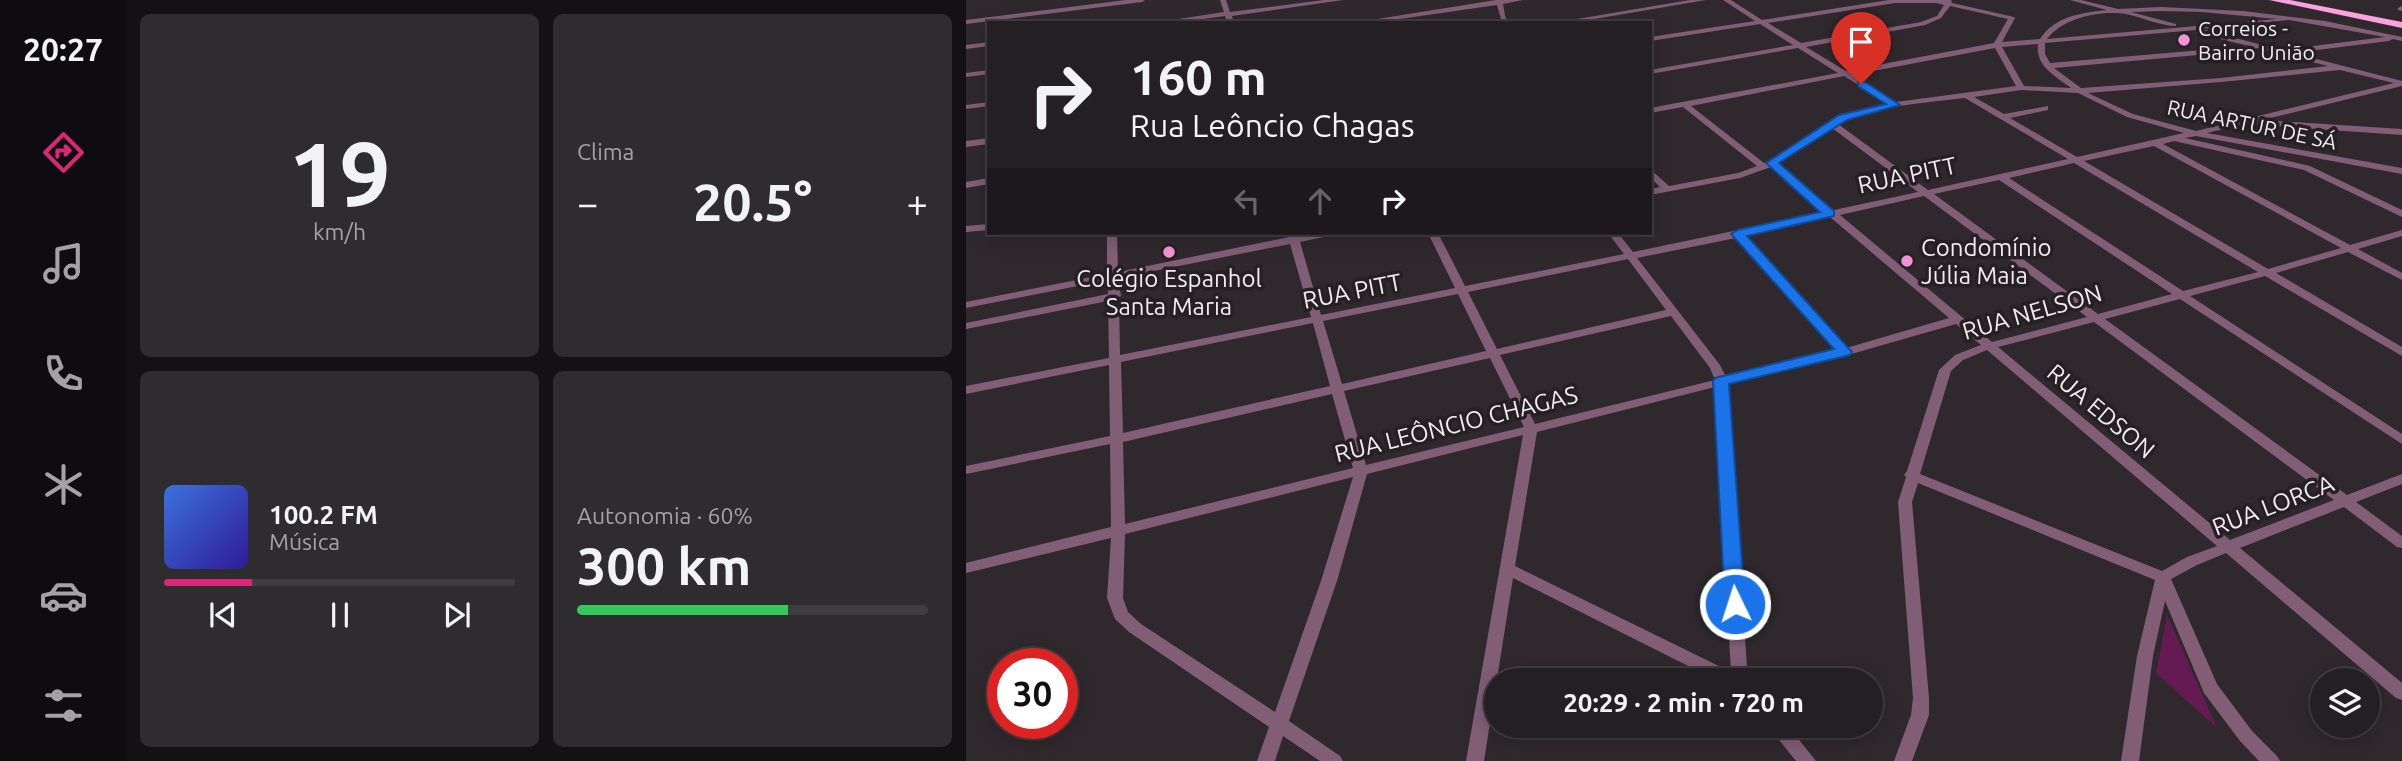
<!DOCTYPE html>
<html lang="pt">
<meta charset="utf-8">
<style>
body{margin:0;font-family:Ubuntu,sans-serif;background:#2f2c2f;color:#f1f3f6;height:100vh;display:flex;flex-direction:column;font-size:26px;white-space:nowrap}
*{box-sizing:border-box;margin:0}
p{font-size:23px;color:#a3a2a5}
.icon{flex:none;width:38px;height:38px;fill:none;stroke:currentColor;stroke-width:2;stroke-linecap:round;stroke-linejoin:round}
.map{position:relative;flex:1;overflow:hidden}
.side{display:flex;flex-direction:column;gap:14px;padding:14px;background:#131113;width:840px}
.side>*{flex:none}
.top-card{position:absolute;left:21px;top:21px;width:665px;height:214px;border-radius:0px;box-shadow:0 4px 18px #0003,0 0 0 2px #403d40;background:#231f22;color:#f1f3f6;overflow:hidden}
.fabs{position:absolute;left:1344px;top:668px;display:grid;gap:14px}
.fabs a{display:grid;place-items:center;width:70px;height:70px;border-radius:50%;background:#231f22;box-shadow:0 4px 18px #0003,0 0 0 2px #403d40;font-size:35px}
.speed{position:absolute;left:21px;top:648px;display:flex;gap:14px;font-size:35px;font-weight:700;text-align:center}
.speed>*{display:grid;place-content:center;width:91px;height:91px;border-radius:50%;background:#231f22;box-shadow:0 4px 18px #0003,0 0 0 2px #403d40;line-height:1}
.speed .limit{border:10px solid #d22;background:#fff;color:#111}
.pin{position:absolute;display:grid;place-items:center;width:60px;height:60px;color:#fff;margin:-72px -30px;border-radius:50% 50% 50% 0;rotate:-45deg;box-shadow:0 0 7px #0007}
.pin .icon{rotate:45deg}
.me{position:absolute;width:77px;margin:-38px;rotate:356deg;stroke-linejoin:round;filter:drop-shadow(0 0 5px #0008)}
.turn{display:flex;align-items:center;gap:24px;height:147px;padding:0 28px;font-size:32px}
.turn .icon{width:91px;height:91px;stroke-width:2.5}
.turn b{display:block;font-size:49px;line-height:60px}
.lanes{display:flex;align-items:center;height:66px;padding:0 28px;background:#0003;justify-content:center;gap:35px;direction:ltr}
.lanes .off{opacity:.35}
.big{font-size:52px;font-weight:700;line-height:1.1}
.side .widget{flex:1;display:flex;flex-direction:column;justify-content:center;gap:10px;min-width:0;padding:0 24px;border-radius:10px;background:#2f2c2f}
.side .dial{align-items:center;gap:0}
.dial b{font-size:91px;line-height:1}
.song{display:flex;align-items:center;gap:21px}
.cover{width:84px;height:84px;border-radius:10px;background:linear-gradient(135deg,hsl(220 70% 55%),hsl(250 70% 35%))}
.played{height:7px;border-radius:4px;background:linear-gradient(90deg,#db2777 25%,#403d40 25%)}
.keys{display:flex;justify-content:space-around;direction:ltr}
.heat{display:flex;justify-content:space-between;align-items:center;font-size:38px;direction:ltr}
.charge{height:10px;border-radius:5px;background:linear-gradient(90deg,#34c759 60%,#403d40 0)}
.side .tiles{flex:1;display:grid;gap:14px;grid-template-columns:repeat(2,1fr)}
.trip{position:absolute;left:518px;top:668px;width:399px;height:70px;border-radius:35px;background:#231f22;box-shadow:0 4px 18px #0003,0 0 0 2px #403d40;font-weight:700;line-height:70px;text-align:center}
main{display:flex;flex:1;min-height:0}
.tab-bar{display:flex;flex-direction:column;width:126px;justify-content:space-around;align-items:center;background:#0e0c0e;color:#a3a2a5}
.tab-bar .icon{width:49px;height:49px}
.tab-bar .active{color:#db2777}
.tab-bar b{font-size:32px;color:#f1f3f6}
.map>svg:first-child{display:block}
.green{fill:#651a53}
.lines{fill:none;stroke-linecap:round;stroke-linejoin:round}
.minor{fill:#815e76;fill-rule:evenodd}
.highway{fill:#f9a2de;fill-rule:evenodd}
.route{fill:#1a73e8;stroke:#114b97;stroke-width:2}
.poi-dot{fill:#f391d6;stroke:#261f23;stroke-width:2.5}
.labels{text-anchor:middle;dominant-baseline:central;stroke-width:7;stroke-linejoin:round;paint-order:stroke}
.far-poi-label{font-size:21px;fill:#efebee;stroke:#261f23;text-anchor:start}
.far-street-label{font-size:21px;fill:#efebee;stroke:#261f23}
.street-label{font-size:24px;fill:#efebee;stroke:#261f23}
.poi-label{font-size:24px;fill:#efebee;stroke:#261f23;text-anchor:start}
</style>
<main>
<nav class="tab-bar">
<b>20:27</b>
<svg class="icon active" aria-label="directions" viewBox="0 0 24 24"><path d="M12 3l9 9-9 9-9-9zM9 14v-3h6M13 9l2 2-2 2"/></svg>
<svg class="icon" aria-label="music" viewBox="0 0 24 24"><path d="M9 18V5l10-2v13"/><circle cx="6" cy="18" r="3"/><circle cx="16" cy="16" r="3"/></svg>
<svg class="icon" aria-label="phone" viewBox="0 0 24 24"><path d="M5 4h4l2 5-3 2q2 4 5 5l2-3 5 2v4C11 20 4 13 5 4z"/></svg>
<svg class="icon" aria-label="climate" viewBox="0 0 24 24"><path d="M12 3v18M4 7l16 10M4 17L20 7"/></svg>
<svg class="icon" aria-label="car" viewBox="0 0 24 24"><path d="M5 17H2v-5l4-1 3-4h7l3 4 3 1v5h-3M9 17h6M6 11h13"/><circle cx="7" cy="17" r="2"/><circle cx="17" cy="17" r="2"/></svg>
<svg class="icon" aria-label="filters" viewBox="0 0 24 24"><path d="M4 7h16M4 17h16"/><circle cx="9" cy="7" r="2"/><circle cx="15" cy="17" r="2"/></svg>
</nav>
<section class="side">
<div class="tiles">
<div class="widget dial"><b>19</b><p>km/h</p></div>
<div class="widget"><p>Clima</p>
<div class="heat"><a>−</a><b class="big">20.5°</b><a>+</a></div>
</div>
<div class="widget">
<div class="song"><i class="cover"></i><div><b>100.2 FM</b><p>Música</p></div></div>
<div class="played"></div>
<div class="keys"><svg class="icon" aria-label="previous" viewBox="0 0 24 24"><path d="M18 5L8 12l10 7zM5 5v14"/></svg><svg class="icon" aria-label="pause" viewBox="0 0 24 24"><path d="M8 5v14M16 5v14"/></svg><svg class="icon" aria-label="next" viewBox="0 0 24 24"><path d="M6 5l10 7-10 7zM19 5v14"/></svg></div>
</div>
<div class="widget"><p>Autonomia · 60%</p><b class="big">300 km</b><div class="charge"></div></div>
</div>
</section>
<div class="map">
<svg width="1436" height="761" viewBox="0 0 1436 761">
<rect width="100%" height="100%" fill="#2f292d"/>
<path class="green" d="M1201 615 1251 728 1190 673Z"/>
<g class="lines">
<path class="minor" d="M160 0H179L176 2 0 24V20Z
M254 0H260L264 12 358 0H377L266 16 268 23H261L259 16 208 23H186L258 12Z
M530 0H557L537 4 539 16 543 23H536L531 5 406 23H386Z
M724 0H740L605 23H587Z
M757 0H765L796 20 923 0H985L986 3 1048 17 1049 18 1036 42 1074 39C1089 16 1115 13 1141 10L1104 0H1115L1152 9 1195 7 1277 11 1359 21 1436 37V41L1427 39 1423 41 1327 53 1436 81V86L1296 120 1436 129V135L1290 125 1286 122 1241 133 1436 168V174L1230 136 1219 138 1344 166 1436 210V217L1338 170 1208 141 1197 144 1384 245 1436 230V236L1392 249 1436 273V280L1382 252 1310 273 1436 347V356L1299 276 1224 296 1436 434V444L1214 299 1139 319 1381 495 1436 474V484L1390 502 1436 536V548L1431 547 1378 507 1274 548 1436 683V700L1430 698 1260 553 1231 565 1205 579 1251 684 1286 731 1311 756 1314 761H1293L1274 741 1238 693 1199 601 1187 656 1173 761H1155L1171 656 1189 580 952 483 946 502 963 698V715L946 761H928L945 715 947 698 932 502 940 477 938 475 941 471 973 370 989 355 1015 345 990 324 882 355 761 384 782 681H752L547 578 518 761H500L557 435 401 474 371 581 323 721 374 756 377 761H354L317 736 309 761H291L303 727 163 632 149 619 141 598 145 538 0 573V563L145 527 144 444 0 474V466L144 436 143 365 0 394V386L143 358 142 301 0 329V323L142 294V280L0 308V302L141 274V233H151L152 272 328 236 368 233 367 235 334 242 355 315 489 288 462 233H472L499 286 658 254 642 233H652L667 252 858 212 805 167 774 178 684 195V189L694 187 684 177V169L703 186 772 173 791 166 717 107 684 113V108L872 73 832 48 684 74V70L827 45 794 24 684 41V37L789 21ZM929 3H970L978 5 971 16 955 22 835 43 802 23ZM984 6 1042 19 1028 43 880 71 840 47 959 25 975 18ZM1195 11 1236 12 1311 19 1081 39C1096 19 1128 12 1151 13 1171 14 1191 26 1210 26V24L1165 12ZM1323 20 1419 37 1323 49 1319 51 1235 29ZM1230 30V33L1283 46 1084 63 1079 54V43ZM1072 44C1069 66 1089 76 1105 88L1058 86 1036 47ZM1029 48 1050 86 930 102 886 75ZM1291 48 1362 66 1255 78 1115 88 1088 68 1287 50ZM1374 70 1428 83 1230 131 1167 114 1122 93 1255 82ZM878 76 922 104 874 115 798 163 725 106ZM1055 90 1112 93 1161 117 1218 133 1111 157 1044 118 1082 110V106L1038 114 1008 97ZM999 98 1102 159 962 190 872 124C898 107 966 102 999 98ZM866 128 952 192 868 210 812 163ZM1188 146 1375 248 1302 269 1118 161ZM1108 163 1292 272 1217 291 1043 178ZM1033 180 1206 294 1132 314 968 194ZM958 196 1121 317 1026 342 874 215ZM864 217 983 318 880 348 779 236ZM770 238 870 350 760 377 754 365 671 258ZM324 244 345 317 154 355 153 298 155 296 152 278ZM662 259 700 310 531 349 502 292ZM492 294 520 351 376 384 357 321ZM705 316 744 368 749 380 569 424 534 355ZM1128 322 1368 500 1264 540 1032 347ZM347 323 364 386 157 433 155 362ZM1021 350 1251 546 1221 557 1196 571 954 474 985 371 997 360ZM524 358 558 427 400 465 378 391ZM749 387 765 672 549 566 571 432ZM366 394 387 468 159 524 157 442ZM387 477 355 581 309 712 175 624 162 612 157 598 159 534Z
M1436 6V11L1432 10V8Z
M23 42V46L0 49V45Z
M23 70V74L0 77V73Z
M23 102V106L0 109V105Z
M23 138V144L0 147V141Z
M23 178V184L0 188V182Z
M23 224V230L0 232V226Z
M802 726H822L850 761H830Z"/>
<path class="highway" d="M1303 0H1324L1436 22V28Z"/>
</g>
<path class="route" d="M892 82H899L934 105 881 120 813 163 868 211V216L781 236 886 352 884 355 763 384 779 604 776 609 769 611 762 609 759 604 747 381 749 378 868 349 765 234 772 230 854 212 800 163 873 115 920 104 892 86Z"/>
<g class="poi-dot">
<circle cx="1218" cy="40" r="7"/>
<circle cx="203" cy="252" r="7"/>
<circle cx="941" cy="261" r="7"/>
</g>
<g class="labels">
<g class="far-poi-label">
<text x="1232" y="28">Correios -<tspan x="1232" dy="24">Bairro União</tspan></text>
</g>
<g class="far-street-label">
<text transform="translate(1286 124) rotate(12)">RUA ARTUR DE SÁ</text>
</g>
<g class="street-label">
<text transform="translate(941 175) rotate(-12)">RUA PITT</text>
<text transform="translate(386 291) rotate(-11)">RUA PITT</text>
<text transform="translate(1066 312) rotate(-16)">RUA NELSON</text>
<text transform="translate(1135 411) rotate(40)">RUA EDSON</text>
<text transform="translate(490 424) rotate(-14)">RUA LEÔNCIO CHAGAS</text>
<text transform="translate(1307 505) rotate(-21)">RUA LORCA</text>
</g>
<g class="poi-label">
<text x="955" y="247">Condomínio<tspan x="955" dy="28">Júlia Maia</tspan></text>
<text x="203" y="278" text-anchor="middle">Colégio Espanhol<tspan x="203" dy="28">Santa Maria</tspan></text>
</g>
</g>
</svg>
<div class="fabs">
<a><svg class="icon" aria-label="layers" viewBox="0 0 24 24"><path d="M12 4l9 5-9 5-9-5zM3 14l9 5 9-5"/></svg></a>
</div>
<div class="speed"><div class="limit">30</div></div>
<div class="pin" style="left:895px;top:84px;background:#d93025"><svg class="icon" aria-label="arrive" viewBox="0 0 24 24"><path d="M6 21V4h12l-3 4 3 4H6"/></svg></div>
<svg class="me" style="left:769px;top:604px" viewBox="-20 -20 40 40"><circle r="17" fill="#1a73e8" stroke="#fff" stroke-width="3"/><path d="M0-11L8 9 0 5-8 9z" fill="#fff"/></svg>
<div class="trip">20:29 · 2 min · 720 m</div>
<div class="top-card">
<div class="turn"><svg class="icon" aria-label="right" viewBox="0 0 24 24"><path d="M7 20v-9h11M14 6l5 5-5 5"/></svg><div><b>160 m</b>Rua Leôncio Chagas</div></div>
<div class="lanes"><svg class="icon off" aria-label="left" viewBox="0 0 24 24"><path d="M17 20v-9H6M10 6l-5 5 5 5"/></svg><svg class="icon off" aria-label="ahead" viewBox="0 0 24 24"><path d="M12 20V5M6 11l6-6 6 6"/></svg><svg class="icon" aria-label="right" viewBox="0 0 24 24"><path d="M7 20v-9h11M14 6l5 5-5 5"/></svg></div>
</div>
</div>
</main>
